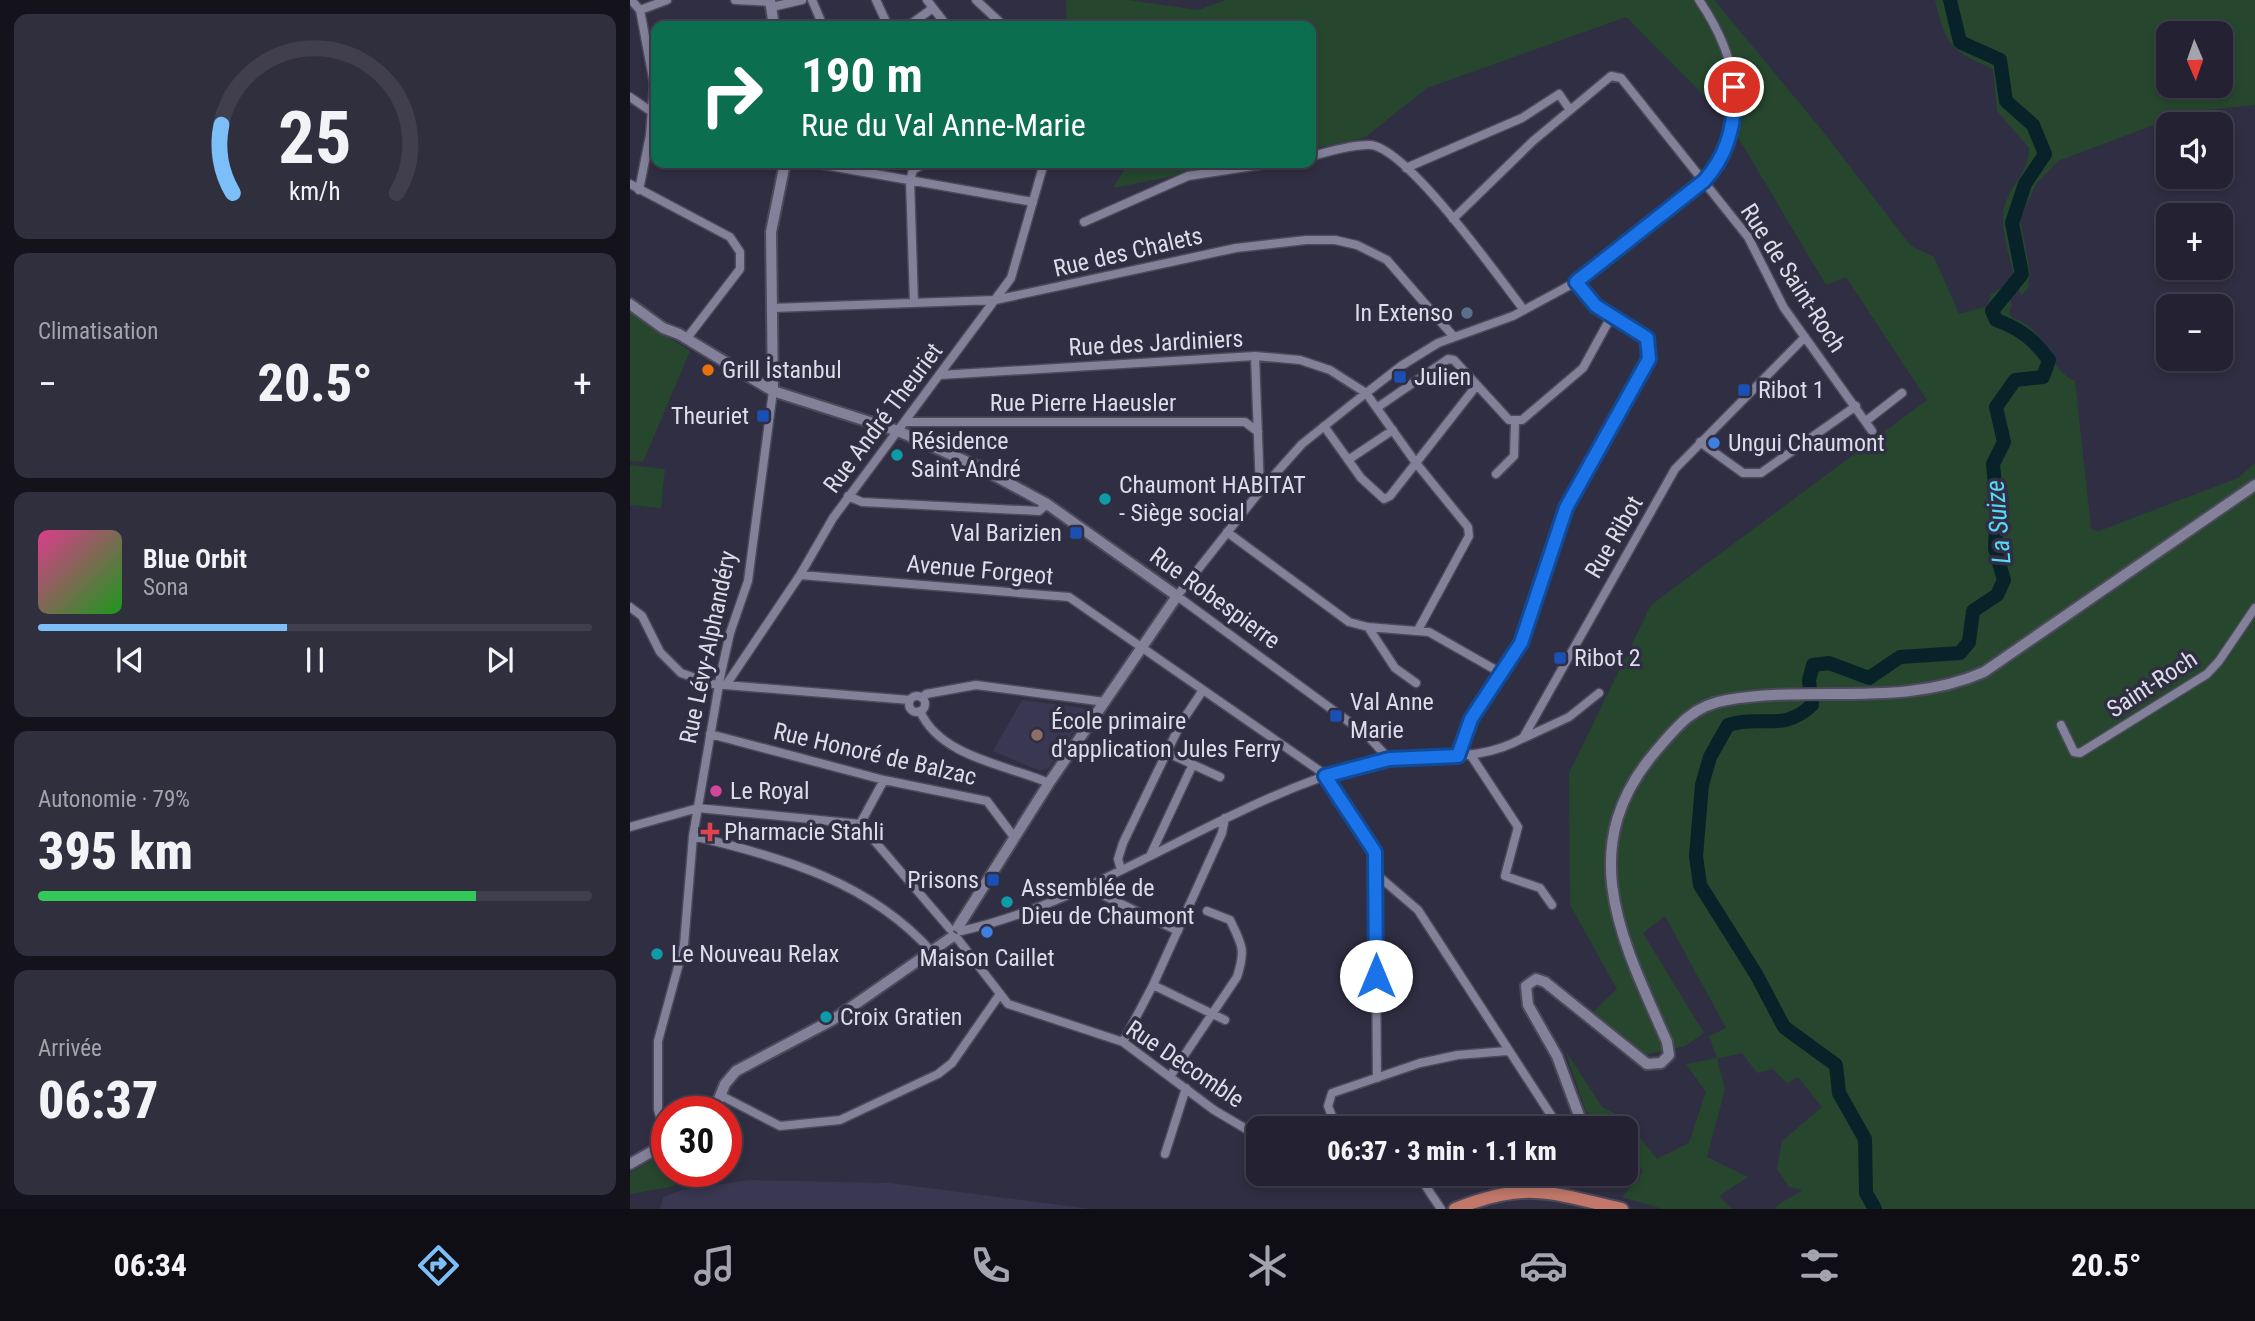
<!DOCTYPE html>
<html lang="fr">
<meta charset="utf-8">
<style>
body{margin:0;font-family:"Roboto Condensed",sans-serif;background:#302f3e;color:#f1f3f6;height:100vh;display:flex;flex-direction:column;font-size:26px;white-space:nowrap}
*{box-sizing:border-box;margin:0}
p{font-size:23px;color:#a3a4ac}
.icon{flex:none;width:38px;height:38px;fill:none;stroke:currentColor;stroke-width:2;stroke-linecap:round;stroke-linejoin:round}
.map{position:relative;flex:1;overflow:hidden}
.sheet{display:flex;flex-direction:column;gap:14px;padding:14px;background:#14131c;width:630px}
.sheet>*{flex:none}
.top-card{position:absolute;left:21px;top:21px;width:665px;height:147px;border-radius:14px;box-shadow:0 4px 10px #0003,0 0 0 2px #413f4d;background:#0b6e4f;color:#fff;overflow:hidden}
.needle{width:46px;rotate:178deg}
.fabs{position:absolute;left:1526px;top:21px;display:grid;gap:14px}
.fabs a{display:grid;place-items:center;width:77px;height:77px;border-radius:14px;background:#242232;box-shadow:0 4px 10px #0003,0 0 0 2px #413f4d;font-size:35px}
.speed{position:absolute;left:21px;top:1096px;display:flex;gap:14px;font-size:35px;font-weight:700;text-align:center}
.speed>*{display:grid;place-content:center;width:91px;height:91px;border-radius:50%;background:#242232;box-shadow:0 4px 10px #0003,0 0 0 2px #413f4d;line-height:1}
.speed .limit{border:10px solid #d22;background:#fff;color:#111}
.pin{position:absolute;display:grid;place-items:center;width:60px;height:60px;color:#fff;margin:-30px;border:4px solid #fff;border-radius:50%;box-shadow:0 2px 7px #0007}
.me{position:absolute;width:77px;margin:-38px;rotate:0deg;stroke-linejoin:round;filter:drop-shadow(0 0 5px #0008)}
.turn{display:flex;align-items:center;gap:24px;height:147px;padding:0 35px;font-size:32px}
.turn .icon{width:91px;height:91px;stroke-width:2.5}
.turn b{display:block;font-size:49px;line-height:60px}
.big{font-size:52px;font-weight:800;line-height:1.1}
.sheet .widget{flex:1;display:flex;flex-direction:column;justify-content:center;gap:10px;min-width:0;padding:0 24px;border-radius:14px;background:#302f3e}
.sheet .dial{align-items:center;gap:0}
.dial svg{height:182px;overflow:visible;fill:none;stroke:#413f4d;stroke-width:7;stroke-linecap:round;text-anchor:middle}
.dial text{fill:#f1f3f6;stroke:none}
.song{display:flex;align-items:center;gap:21px}
.cover{width:84px;height:84px;border-radius:10px;background:linear-gradient(135deg,hsl(330 70% 55%),hsl(120 70% 35%))}
.played{height:7px;border-radius:4px;background:linear-gradient(90deg,#7bbef8 45%,#413f4d 45%)}
.keys{display:flex;justify-content:space-around;direction:ltr}
.heat{display:flex;justify-content:space-between;align-items:center;font-size:38px;direction:ltr}
.charge{height:10px;border-radius:5px;background:linear-gradient(90deg,#34c759 79%,#413f4d 0)}
.trip{position:absolute;left:616px;top:1116px;width:392px;height:70px;border-radius:14px;background:#242232;box-shadow:0 4px 10px #0003,0 0 0 2px #413f4d;font-weight:800;line-height:70px;text-align:center}
.tabs{display:flex;height:112px;justify-content:space-around;align-items:center;background:#0e0e14;color:#a3a4ac}
.tabs .icon{width:49px;height:49px}
.tabs .selected{color:#7bbef8}
.tabs b{font-size:32px;color:#f1f3f6}
main{display:flex;flex:1;min-height:0}
.map>svg:first-child{display:block}
.built{fill:#393751}
.green{fill:#26472e;fill-rule:evenodd}
.lines{fill:none;stroke-linecap:round;stroke-linejoin:round}
.river{stroke:#072329;stroke-width:14}
.street-casing{stroke:#4b495a;stroke-width:11}
.secondary-casing{stroke:#4b495a;stroke-width:14}
.primary-casing{stroke:#4b495a;stroke-width:16}
.street{stroke:#838199;stroke-width:8}
.secondary{stroke:#838199;stroke-width:10}
.primary{stroke:#c1786a;stroke-width:12}
.route-casing{stroke:#114b97;stroke-width:18}
.route{stroke:#1a73e8;stroke-width:12}
.service-dot{fill:#5c6f8a;stroke:#302e42;stroke-width:2.5}
.food-dot{fill:#e8710a;stroke:#302e42;stroke-width:2.5}
.transit-dot{fill:#1a4fb4;stroke:#302e42;stroke-width:2.5}
.shop-dot{fill:#3f7fe0;stroke:#302e42;stroke-width:2.5}
.culture-dot{fill:#0f9aa8;stroke:#302e42;stroke-width:2.5}
.education-dot{fill:#8d6e63;stroke:#302e42;stroke-width:2.5}
.hotel-dot{fill:#d1479c;stroke:#302e42;stroke-width:2.5}
.health-dot{fill:#e0444e;stroke:#302e42;stroke-width:2.5}
.labels{text-anchor:middle;dominant-baseline:central;stroke-width:7;stroke-linejoin:round;paint-order:stroke}
.street-label{font-size:24px;fill:#dddce9;stroke:#302e42}
.poi-label{font-size:24px;fill:#dddce9;stroke:#302e42;text-anchor:start}
.water-label{font-size:26px;font-style:italic;fill:#57d8f5;stroke:#302e42}
</style>
<main>
<section class="sheet">
<div class="widget dial"><svg viewBox="0 0 100 80">
<path d="M14 69A42 42 0 1 1 86 69"/>
<path d="M14 69A42 42 0 0 1 9 39" stroke="#7bbef8"/>
<text x="50" y="56" font-size="32" font-weight="700">25</text>
<text x="50" y="72" font-size="11">km/h</text>
</svg></div>
<div class="widget"><p>Climatisation</p>
<div class="heat"><a>−</a><b class="big">20.5°</b><a>+</a></div>
</div>
<div class="widget">
<div class="song"><i class="cover"></i><div><b>Blue Orbit</b><p>Sona</p></div></div>
<div class="played"></div>
<div class="keys"><svg class="icon" aria-label="previous" viewBox="0 0 24 24"><path d="M18 5L8 12l10 7zM5 5v14"/></svg><svg class="icon" aria-label="pause" viewBox="0 0 24 24"><path d="M8 5v14M16 5v14"/></svg><svg class="icon" aria-label="next" viewBox="0 0 24 24"><path d="M6 5l10 7-10 7zM19 5v14"/></svg></div>
</div>
<div class="widget"><p>Autonomie · 79%</p><b class="big">395 km</b><div class="charge"></div></div>
<div class="widget"><p>Arrivée</p><b class="big">06:37</b></div>
</section>
<div class="map">
<svg width="1625" height="1209" viewBox="0 0 1625 1209">
<rect width="100%" height="100%" fill="#302e42"/>
<path class="built" d="M392 700 455 708 457 713 419 768 410 771 363 751Z
M119 1180 260 1183 461 1209H30L33 1197 52 1190Z"/>
<path class="green" d="M436 0H498L568 10 596 0H1084L1191 129 1281 246 1304 257 1329 314 1358 306 1361 294 1373 287 1382 304 1379 312 1382 318C1419 329 1416 369 1445 381L1461 529 1469 531 1608 478 1625 463V1209H1147L1146 1206 1173 1190 1159 1187 1147 1169 1152 1141 1192 1107 1168 1077 1157 1083 1143 1069 1127 1073 1112 1053 1087 1059 1095 1089 1077 1157 1118 1177 1089 1196 1102 1209H1033L992 1197 1013 1172 996 1144V1129H987L956 1112 935 1050 972 1107 994 1118 1027 1159 1059 1143 1076 1092 1056 1064 1087 1058 1079 1036 1096 1028 1035 916 1013 933 1074 1033 1055 1046 1015 1055 963 1012 987 989 940 905 939 773 1021 605 1297 400 1216 277 1196 285 1097 119 996 17 797 88 734 138 681 149V26H437Z
M1305 0H1625V105L1558 112 1428 161 1406 184 1390 219 1400 272 1398 288 1391 296C1384 271 1366 226 1376 201 1384 181 1399 171 1399 148L1367 111 1363 69C1321 51 1316 46 1305 0ZM1538 33H1591V86H1538Z
M498 163H610L483 188Z
M0 312 60 351 13 462 0 461Z
M0 465 35 469 31 508 0 505Z
M37 1151V1171H42L45 1186 0 1194V1173Z"/>
<g class="lines">
<path class="river" d="M1245 1209 1236 1193 1235 1139 1209 1093 1206 1065 1154 1027 1126 974 1070 885 1066 856 1072 785 1080 757 1098 725C1132 714 1152 733 1182 705L1179 680 1183 665 1199 663 1239 678 1270 657 1330 653 1339 642 1343 611 1367 595 1374 580 1365 549 1367 505 1363 464 1374 442 1366 407 1385 380 1413 377 1419 360C1403 339 1391 329 1366 320L1362 311 1392 274 1382 223 1395 184 1415 154 1403 125 1376 101 1370 60 1330 42 1320 0"/>
<g class="street-casing">
<path id="street" d="M1 0 10 10
M105 0 141 2
M182 0 193 26
M246 0 258 26
M297 0 317 26
M346 0 374 26
M142 7 172 0
M10 10 37 0
M278 26 303 8
M0 97 22 112
M681 156C699 152 722 144 740 145 777 147 869 278 894 310
M183 163 403 202
M776 168 892 118 929 94 940 110
M0 184 100 237 110 252V269L57 338
M9 190 20 135 24 84 10 10
M823 219 903 141 981 76 991 78 1118 237 1154 308 1242 431
M454 222 558 176 644 163
M284 303 280 180 283 170 295 163
M142 308 365 300 606 248 676 240H705L727 245 757 260 824 337
M625 356 630 491
M310 375 625 356 670 360 700 370 736 393 786 463 838 527 839 536 788 630
M748 407 818 359 824 360 879 420H892L953 368 981 317
M1236 421 1272 393
M275 422H615L628 432
M694 426 731 478 754 499 760 496 847 385
M1070 442 1113 473H1131L1226 406
M718 460 763 430
M866 474 884 456 885 421
M218 496 232 502 409 511 417 504
M597 532 719 622 738 627 799 632 871 673
M170 575 439 597 690 771 745 852 747 1078
M0 607 12 616 30 652 51 673 83 684 280 700
M738 627 765 668 786 683
M96 685 170 575 203 518 381 278 414 163
M279 704a8 8 0 1 1 16 0a8 8 0 1 1-16 0Z
M292 698 296 694 346 685 475 702
M290 711C310 757 377 765 419 783
M1431 725 1444 752 1450 753 1577 674 1589 661 1625 608
M80 734 254 780 357 801 384 837
M894 738 939 717 969 693
M538 753 590 777
M828 756 841 719 892 643 936 508 1019 359 1017 338 966 306 946 282
M842 757 888 827 875 876 910 888 922 905
M759 759 737 735 547 596 630 491 672 444 722 404 771 366 808 343 883 316 946 282 1074 181C1125 126 1107 56 1069 0
M230 824 254 780
M0 827 68 808 230 824 320 929
M63 836C152 857 240 882 302 952
M520 856 563 764
M491 870 488 859 493 843 551 723 573 690
M746 874 788 910 930 1129
M456 887 548 931
M331 931C476 898 595 800 738 763 793 749 842 767 893 738L1045 469 1175 337
M327 938 378 1004 493 1042 584 1110 628 1136
M523 985 595 1020
M493 1042 523 985 592 833 595 818
M541 1075 607 977C616 949 612 945 600 920L577 911
M90 1095 150 1126 210 1120 308 1074 322 1063 370 994
M707 1129 698 1106 702 1093 790 1063 828 1055 877 1051
M35 1137 28 1109V1041L54 945 63 836 91 673 100 633 118 581 143 391
M535 1154 556 1088
M698 1174 744 1179
M741 1174 744 1179 793 1182 811 1209"/>
</g>
<g class="secondary-casing">
<path id="secondary" d="M140 0 144 26
M0 304 33 328 49 334 143 391 268 431 349 467 417 504 547 596 419 783 328 927
M143 391 141 232 155 163
M84 1111 95 1084 106 1071 204 1019 322 937
M954 1129 927 1056 898 1005 896 986 906 979 915 982 1017 1064 1031 1063 1039 1055 1037 1042C993 942 942 848 1026 751 1047 726 1064 705 1097 700 1183 685 1273 708 1354 672L1625 485
M0 1164 28 1148 37 1137
M895 1190 901 1179 911 1174"/>
</g>
<g class="primary-casing">
<path id="primary" d="M825 1209C899 1180 919 1193 992 1209"/>
</g>
<use href="#street" class="street"/>
<use href="#secondary" class="secondary"/>
<use href="#primary" class="primary"/>
</g>
<g class="lines">
<g class="route-casing">
<path id="route" d="M746 976 745 852 695 776 759 759 828 756 841 719 891 643 936 508 1019 359 1017 338 966 306 946 282 1074 181C1098 155 1106 123 1104 87"/>
</g>
<use href="#route" class="route"/>
</g>
<circle class="service-dot" cx="837" cy="313" r="7"/>
<circle class="food-dot" cx="78" cy="370" r="7"/>
<g class="transit-dot">
<rect x="763" y="370" width="14" height="14" rx="3.5"/>
<rect x="1107" y="383" width="14" height="14" rx="3.5"/>
<rect x="126" y="409" width="14" height="14" rx="3.5"/>
<rect x="439" y="526" width="14" height="14" rx="3.5"/>
<rect x="923" y="651" width="14" height="14" rx="3.5"/>
<rect x="699" y="709" width="14" height="14" rx="3.5"/>
<rect x="356" y="873" width="14" height="14" rx="3.5"/>
</g>
<g class="shop-dot">
<circle cx="1084" cy="443" r="7"/>
<circle cx="357" cy="932" r="7"/>
</g>
<g class="culture-dot">
<circle cx="267" cy="455" r="7"/>
<circle cx="475" cy="499" r="7"/>
<circle cx="377" cy="902" r="7"/>
<circle cx="27" cy="954" r="7"/>
<circle cx="196" cy="1017" r="7"/>
</g>
<circle class="education-dot" cx="407" cy="735" r="7"/>
<circle class="hotel-dot" cx="86" cy="791" r="7"/>
<path class="health-dot" d="M76.5 821.5h7v7h7v7h-7v7h-7v-7h-7v-7h7z"/>
<g class="labels">
<g class="street-label">
<text transform="translate(498 252) rotate(-13)">Rue des Chalets</text>
<text transform="translate(1163 278) rotate(57)">Rue de Saint-Roch</text>
<text transform="translate(526 343) rotate(-3)">Rue des Jardiniers</text>
<text x="453" y="403">Rue Pierre Haeusler</text>
<text transform="translate(253 418) rotate(-53)">Rue André Theuriet</text>
<text transform="translate(984 537) rotate(-60)">Rue Ribot</text>
<text transform="translate(350 570) rotate(5)">Avenue Forgeot</text>
<text transform="translate(585 598) rotate(36)">Rue Robespierre</text>
<text transform="translate(78 647) rotate(-78)">Rue Lévy-Alphandéry</text>
<text transform="translate(1522 684) rotate(-33)">Saint-Roch</text>
<text transform="translate(245 754) rotate(13)">Rue Honoré de Balzac</text>
<text transform="translate(555 1064) rotate(34)">Rue Decomble</text>
</g>
<g class="poi-label">
<text x="823" y="313" text-anchor="end">In Extenso</text>
<text x="92" y="370">Grill İstanbul</text>
<text x="784" y="377">Julien</text>
<text x="1128" y="390">Ribot 1</text>
<text x="119" y="416" text-anchor="end">Theuriet</text>
<text x="281" y="441">Résidence<tspan x="281" dy="28">Saint-André</tspan></text>
<text x="1098" y="443">Ungui Chaumont</text>
<text x="489" y="485">Chaumont HABITAT<tspan x="489" dy="28">- Siège social</tspan></text>
<text x="432" y="533" text-anchor="end">Val Barizien</text>
<text x="944" y="658">Ribot 2</text>
<text x="720" y="702">Val Anne<tspan x="720" dy="28">Marie</tspan></text>
<text x="421" y="721">École primaire<tspan x="421" dy="28">d'application Jules Ferry</tspan></text>
<text x="100" y="791">Le Royal</text>
<text x="94" y="832">Pharmacie Stahli</text>
<text x="349" y="880" text-anchor="end">Prisons</text>
<text x="391" y="888">Assemblée de<tspan x="391" dy="28">Dieu de Chaumont</tspan></text>
<text x="41" y="954">Le Nouveau Relax</text>
<text x="357" y="958" text-anchor="middle">Maison Caillet</text>
<text x="210" y="1017">Croix Gratien</text>
</g>
<g class="water-label">
<text transform="translate(1368 522) rotate(-95)">La Suize</text>
</g>
</g>
</svg>
<div class="fabs">
<a><svg class="needle" viewBox="-14 -14 28 28"><path d="M0-13l5 13h-10z" fill="#e53935"/><path d="M0 13l5-13h-10z" fill="#a3a4ac"/></svg></a>
<a><svg class="icon" aria-label="sound" viewBox="0 0 24 24"><path d="M4 9h4l5-4v14l-5-4H4zM17 9q2 3 0 6"/></svg></a>
<a>+</a>
<a>−</a>
</div>
<div class="speed"><div class="limit">30</div></div>
<div class="pin" style="left:1104px;top:87px;background:#d93025"><svg class="icon" aria-label="arrive" viewBox="0 0 24 24"><path d="M6 21V4h12l-3 4 3 4H6"/></svg></div>
<svg class="me" style="left:746px;top:976px" viewBox="-20 -20 40 40"><circle r="19" fill="#fff"/><path d="M0-13L10 11 0 6-10 11z" fill="#1a73e8"/></svg>
<div class="trip">06:37 · 3 min · 1.1 km</div>
<div class="top-card">
<div class="turn"><svg class="icon" aria-label="right" viewBox="0 0 24 24"><path d="M7 20v-9h11M14 6l5 5-5 5"/></svg><div><b>190 m</b>Rue du Val Anne-Marie</div></div>
</div>
</div>
</main>
<nav class="tabs">
<b>06:34</b>
<svg class="icon selected" aria-label="directions" viewBox="0 0 24 24"><path d="M12 3l9 9-9 9-9-9zM9 14v-3h6M13 9l2 2-2 2"/></svg>
<svg class="icon" aria-label="music" viewBox="0 0 24 24"><path d="M9 18V5l10-2v13"/><circle cx="6" cy="18" r="3"/><circle cx="16" cy="16" r="3"/></svg>
<svg class="icon" aria-label="phone" viewBox="0 0 24 24"><path d="M5 4h4l2 5-3 2q2 4 5 5l2-3 5 2v4C11 20 4 13 5 4z"/></svg>
<svg class="icon" aria-label="climate" viewBox="0 0 24 24"><path d="M12 3v18M4 7l16 10M4 17L20 7"/></svg>
<svg class="icon" aria-label="car" viewBox="0 0 24 24"><path d="M5 17H2v-5l4-1 3-4h7l3 4 3 1v5h-3M9 17h6M6 11h13"/><circle cx="7" cy="17" r="2"/><circle cx="17" cy="17" r="2"/></svg>
<svg class="icon" aria-label="filters" viewBox="0 0 24 24"><path d="M4 7h16M4 17h16"/><circle cx="9" cy="7" r="2"/><circle cx="15" cy="17" r="2"/></svg>
<b>20.5°</b>
</nav>
